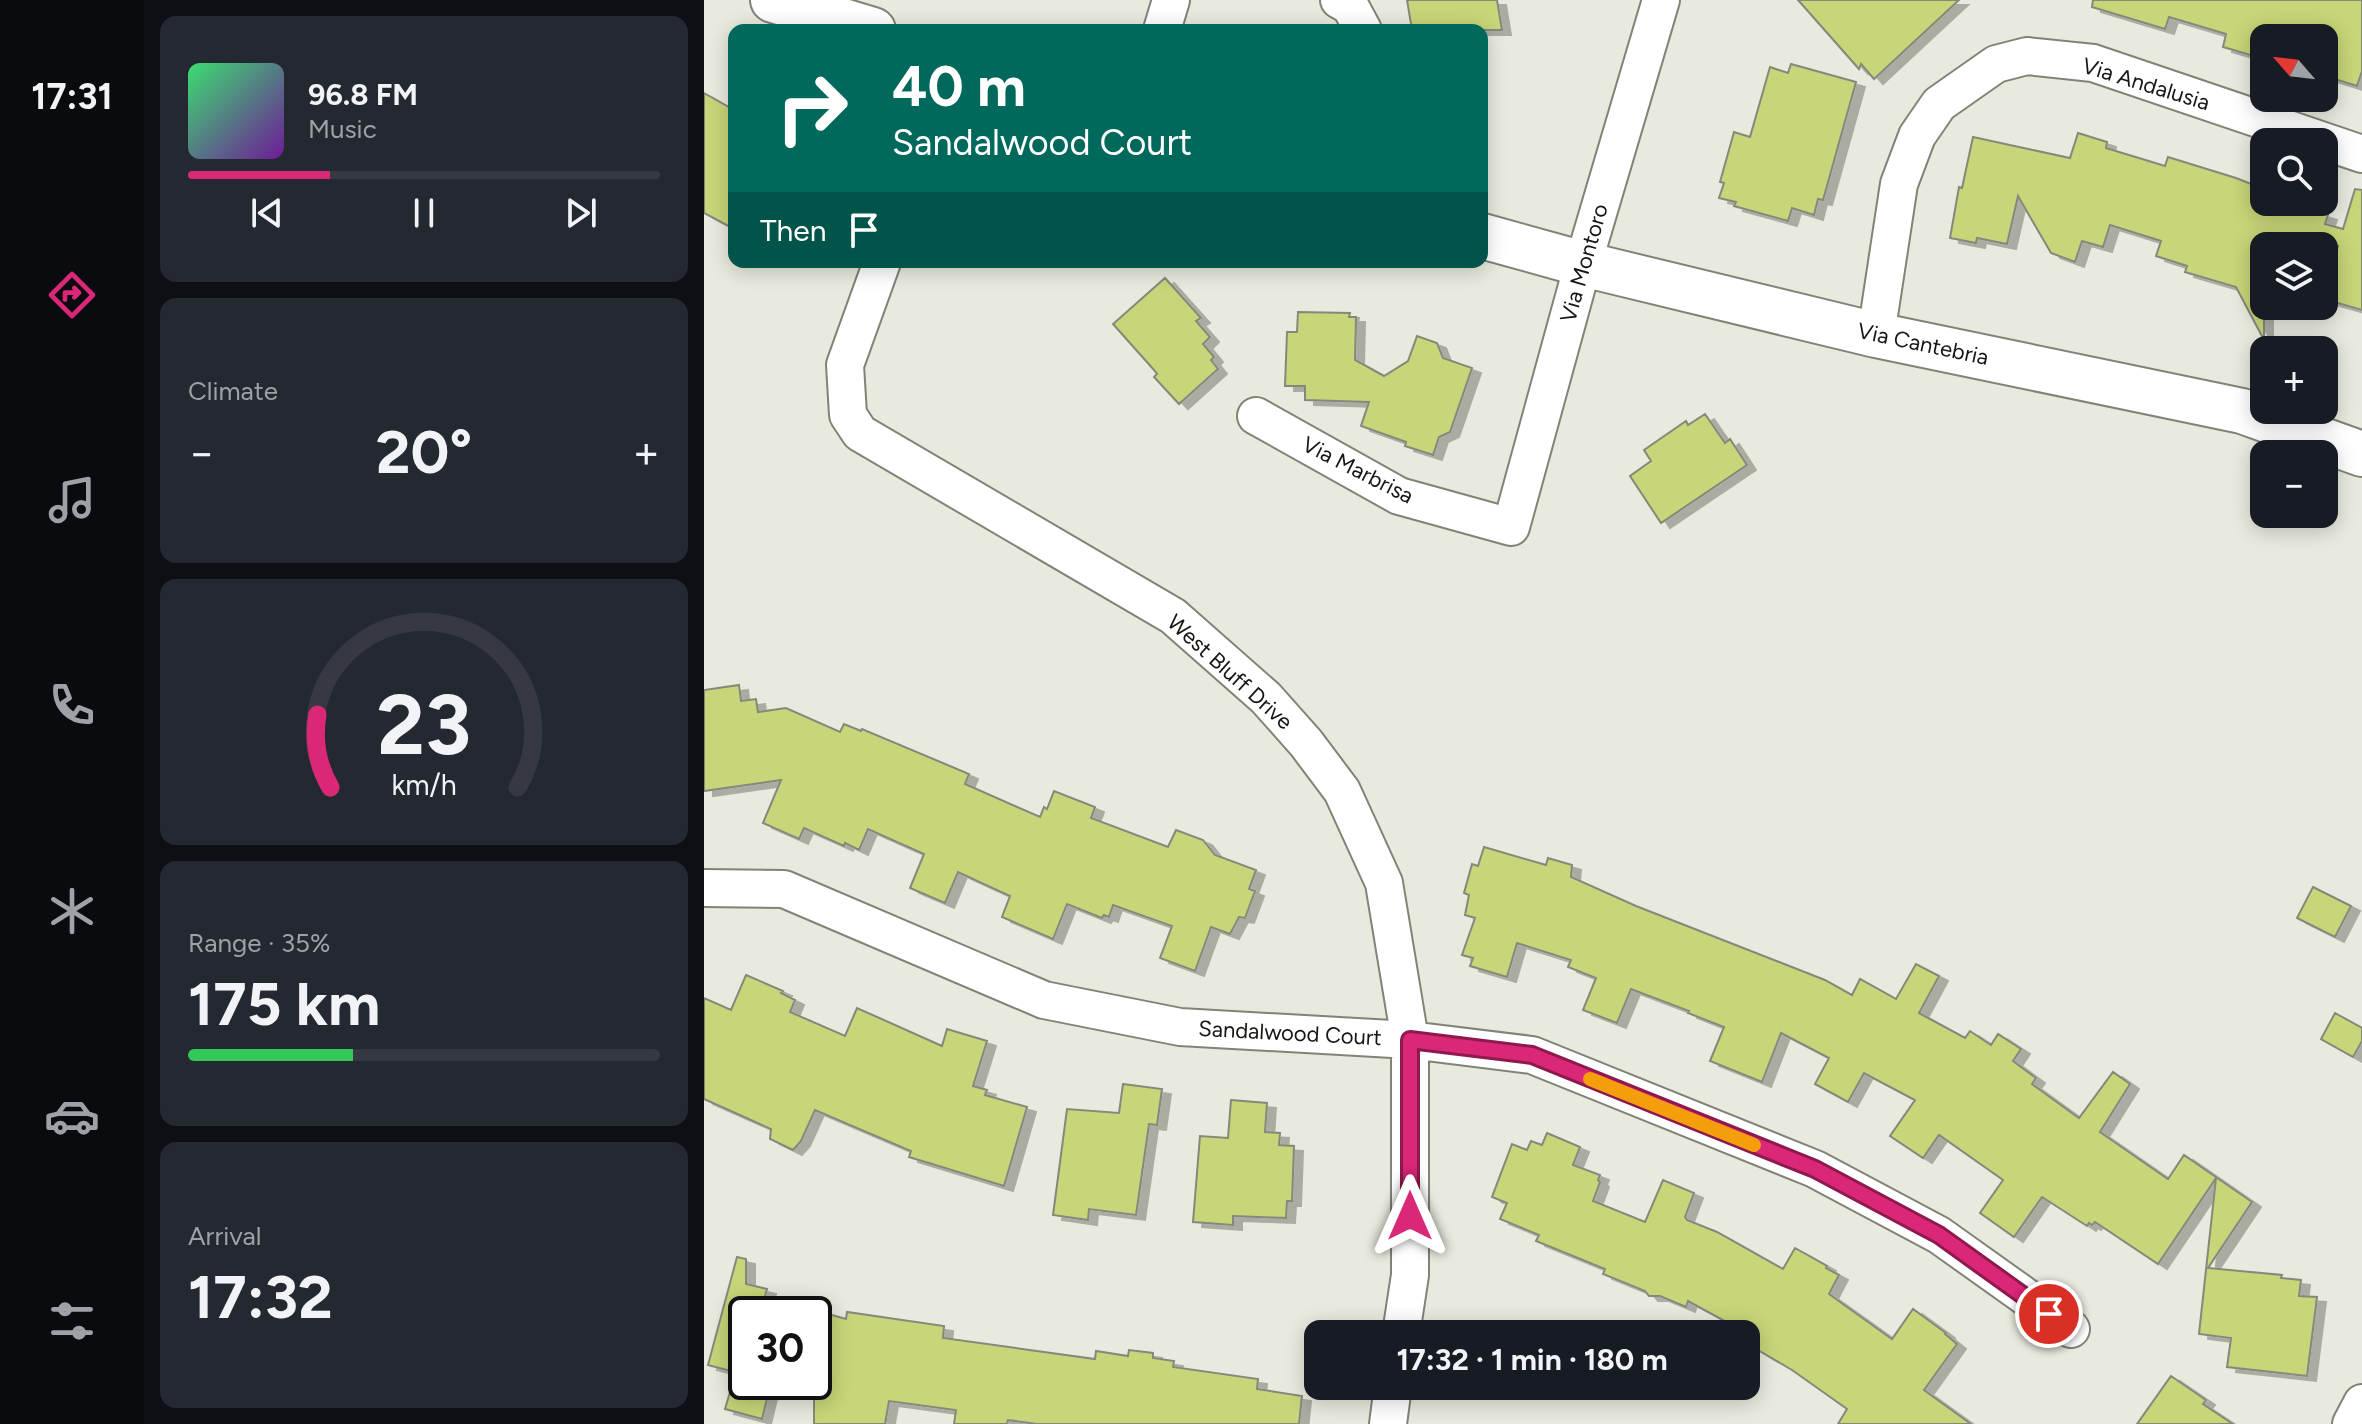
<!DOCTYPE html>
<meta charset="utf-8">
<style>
body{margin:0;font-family:Figtree,sans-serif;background:#242831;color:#f1f3f6;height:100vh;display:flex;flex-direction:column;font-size:30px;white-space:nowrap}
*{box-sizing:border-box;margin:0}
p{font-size:26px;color:#9ea1a6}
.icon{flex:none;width:44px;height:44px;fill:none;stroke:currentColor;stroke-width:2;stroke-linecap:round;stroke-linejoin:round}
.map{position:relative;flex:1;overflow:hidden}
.details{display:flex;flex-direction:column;gap:16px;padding:16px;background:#0d0f14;width:560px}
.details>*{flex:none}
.hud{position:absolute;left:24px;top:24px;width:760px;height:244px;border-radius:16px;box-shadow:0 4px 20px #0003;background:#00695c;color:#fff;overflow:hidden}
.needle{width:52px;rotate:298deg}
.tools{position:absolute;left:1546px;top:24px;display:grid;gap:16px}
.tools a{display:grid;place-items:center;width:88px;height:88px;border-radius:16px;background:#171b24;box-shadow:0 4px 20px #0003;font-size:40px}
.speed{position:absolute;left:24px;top:1296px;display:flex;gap:16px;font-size:40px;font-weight:700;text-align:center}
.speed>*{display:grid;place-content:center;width:104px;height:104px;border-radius:50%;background:#171b24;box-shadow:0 4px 20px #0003;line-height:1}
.speed .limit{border:4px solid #111;border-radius:12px;background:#fff;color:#111}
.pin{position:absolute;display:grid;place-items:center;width:68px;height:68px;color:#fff;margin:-34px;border:4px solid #fff;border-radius:50%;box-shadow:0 2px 8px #0007}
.me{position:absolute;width:88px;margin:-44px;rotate:0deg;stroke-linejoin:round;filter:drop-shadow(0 0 6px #0008)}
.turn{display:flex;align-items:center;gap:28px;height:168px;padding:0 32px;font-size:36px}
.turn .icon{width:104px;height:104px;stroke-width:2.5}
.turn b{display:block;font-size:56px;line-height:68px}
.then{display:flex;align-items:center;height:76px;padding:0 32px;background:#0003;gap:16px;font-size:30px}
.big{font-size:60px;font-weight:700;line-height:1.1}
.details .widget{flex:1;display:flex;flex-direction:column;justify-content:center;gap:12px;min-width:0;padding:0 28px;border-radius:16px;background:#242831}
.details .dial{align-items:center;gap:0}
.dial svg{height:208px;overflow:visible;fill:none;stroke:#363941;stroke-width:7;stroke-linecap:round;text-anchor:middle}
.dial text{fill:#f1f3f6;stroke:none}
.song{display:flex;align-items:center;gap:24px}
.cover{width:96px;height:96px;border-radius:12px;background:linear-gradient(135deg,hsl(140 70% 55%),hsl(280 70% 35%))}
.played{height:8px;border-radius:4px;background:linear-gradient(90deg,#db2777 30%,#363941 30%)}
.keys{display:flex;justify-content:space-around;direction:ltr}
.heat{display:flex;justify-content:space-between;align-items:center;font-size:44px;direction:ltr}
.charge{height:12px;border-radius:6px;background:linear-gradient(90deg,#34c759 35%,#363941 0)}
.trip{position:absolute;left:600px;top:1320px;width:456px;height:80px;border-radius:16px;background:#171b24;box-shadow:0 4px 20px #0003;font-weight:700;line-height:80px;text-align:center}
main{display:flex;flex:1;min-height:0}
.tab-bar{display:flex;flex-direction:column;width:144px;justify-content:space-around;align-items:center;background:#090b0e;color:#9ea1a6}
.tab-bar .icon{width:56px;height:56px}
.tab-bar .current{color:#db2777}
.tab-bar b{font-size:36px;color:#f1f3f6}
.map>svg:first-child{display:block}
.building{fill:#c8d578;stroke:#86887c;stroke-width:2;filter:url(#shadow)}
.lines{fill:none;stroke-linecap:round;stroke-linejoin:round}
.minor-casing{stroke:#818377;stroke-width:40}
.major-casing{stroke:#818377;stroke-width:48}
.minor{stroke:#fff;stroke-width:36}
.major{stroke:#fff;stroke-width:44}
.route-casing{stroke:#8e194d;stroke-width:20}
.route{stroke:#db2777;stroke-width:14}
.slow{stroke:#f59e0b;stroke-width:14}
.labels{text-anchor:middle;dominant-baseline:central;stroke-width:6;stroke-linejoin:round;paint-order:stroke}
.street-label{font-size:22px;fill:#161712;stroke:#fff}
</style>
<main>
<nav class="tab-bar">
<b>17:31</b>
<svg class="icon current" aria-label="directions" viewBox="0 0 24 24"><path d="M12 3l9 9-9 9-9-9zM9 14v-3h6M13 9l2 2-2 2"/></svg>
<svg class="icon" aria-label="music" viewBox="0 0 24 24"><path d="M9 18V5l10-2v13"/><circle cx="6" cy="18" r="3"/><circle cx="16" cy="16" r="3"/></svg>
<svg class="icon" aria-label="phone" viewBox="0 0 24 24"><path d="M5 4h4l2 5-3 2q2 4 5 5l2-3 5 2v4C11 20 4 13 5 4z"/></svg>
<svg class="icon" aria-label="climate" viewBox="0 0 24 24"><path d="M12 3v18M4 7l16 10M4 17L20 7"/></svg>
<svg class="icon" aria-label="car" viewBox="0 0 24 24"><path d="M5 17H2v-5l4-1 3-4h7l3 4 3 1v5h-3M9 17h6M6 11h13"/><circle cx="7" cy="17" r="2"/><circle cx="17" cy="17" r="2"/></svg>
<svg class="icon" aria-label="filters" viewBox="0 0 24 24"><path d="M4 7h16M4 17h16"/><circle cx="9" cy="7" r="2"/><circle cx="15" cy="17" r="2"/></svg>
</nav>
<section class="details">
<div class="widget">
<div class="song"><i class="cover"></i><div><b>96.8 FM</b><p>Music</p></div></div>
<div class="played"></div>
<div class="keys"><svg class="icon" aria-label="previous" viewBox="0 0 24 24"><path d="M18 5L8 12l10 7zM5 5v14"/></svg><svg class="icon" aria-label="pause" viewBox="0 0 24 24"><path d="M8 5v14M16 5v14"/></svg><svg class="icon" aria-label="next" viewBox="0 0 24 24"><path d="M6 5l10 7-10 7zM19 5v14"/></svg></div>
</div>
<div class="widget"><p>Climate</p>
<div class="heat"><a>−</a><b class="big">20°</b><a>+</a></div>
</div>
<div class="widget dial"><svg viewBox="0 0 100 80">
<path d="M14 69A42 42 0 1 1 86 69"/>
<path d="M14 69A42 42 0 0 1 9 41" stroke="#db2777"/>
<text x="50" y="56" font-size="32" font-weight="700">23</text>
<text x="50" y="72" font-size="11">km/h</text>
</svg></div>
<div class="widget"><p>Range · 35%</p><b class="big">175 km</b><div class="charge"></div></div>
<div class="widget"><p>Arrival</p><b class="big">17:32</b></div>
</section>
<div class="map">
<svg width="1658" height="1424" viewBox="0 0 1658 1424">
<defs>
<filter id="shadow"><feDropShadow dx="9" dy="5" stdDeviation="0" flood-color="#0004"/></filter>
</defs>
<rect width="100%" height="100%" fill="#e8eadd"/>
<path class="building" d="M703 0H793L798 30H708Z
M1094 0H1255L1170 79 1157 64 1155 69Z
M1389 0H1658V71L1653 86 1624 77 1625 73 1620 71V38H1560V59L1519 47 1522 34 1465 17 1461 29 1388 7Z
M1087 64 1152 82 1119 200 1114 199 1110 215 1088 208 1084 221 1030 206 1032 202 1015 198 1020 183 1016 182 1030 132 1046 137 1066 67 1084 73Z
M0 93 30 110V229L0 213Z
M1374 133 1403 142 1402 148 1461 166 1464 157 1532 178 1560 189V202H1581L1624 215 1621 224 1639 229 1651 189 1658 190V310L1620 299 1634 246H1560V340L1532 287 1481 272 1483 266 1452 256 1457 241 1406 225 1399 247 1378 241 1371 262 1347 253 1314 196 1303 244 1273 238 1272 243 1246 238 1255 187 1258 188 1269 137 1366 158Z
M461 278 497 318 492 321 506 337 499 344 510 357 507 360 514 369 475 404 450 377 453 374 450 370 409 324Z
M594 312 646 313 645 317H652L651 360 680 376 704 361 713 336 733 343 739 358 768 368 746 432 735 437 729 455 701 446 702 442 657 426 665 402 601 400V386H581L583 332H593Z
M1001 414 1021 443 1026 439 1043 465 957 523 926 476 947 461 940 450 982 421 984 425Z
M35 685 37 701 52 699 54 712 82 708 136 732 140 724 157 731 158 729 265 774 261 784 336 817 340 807 343 809 350 791 391 807 387 818 464 847 472 830 499 840 511 855 552 870 545 889 551 891 541 918 535 917 526 934 507 927 491 971 456 958 468 926 409 905 405 917 400 915 398 918 363 904 349 939 298 917 306 896 254 872 241 903 206 888 220 854 164 829 155 850 141 843 140 846 100 828 95 839 59 823 77 780 0 791V690Z
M780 847 842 865 844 858 868 865 867 877 932 906 1121 980 1148 995 1156 979 1192 999 1212 964 1235 976 1215 1013 1261 1038 1266 1031 1287 1045 1294 1034 1317 1049 1309 1061 1332 1078 1328 1084 1375 1118 1409 1072 1426 1084 1396 1132 1464 1179 1480 1155 1548 1202 1504 1268 1578 1275 1577 1278 1597 1280 1595 1296 1613 1297 1603 1376 1523 1367 1527 1338 1495 1334 1512 1178 1454 1264 1391 1222 1388 1225 1385 1223 1383 1226 1338 1197 1310 1237 1276 1213 1299 1180 1235 1135 1219 1158 1186 1136 1211 1100 1160 1073 1144 1102 1111 1084 1125 1058 1077 1033 1058 1082 1006 1061 1020 1027 984 1013 985 1011 927 989 913 1023 879 1010 892 978 864 967 867 960 813 943 803 977 766 966 769 958 758 955 771 918 761 915 765 895 760 893 768 864 774 866Z
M1609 887 1647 906 1631 937 1593 918Z
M42 975 79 991 77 993 91 1000 86 1012 141 1036 153 1008 238 1046 243 1029 283 1041 269 1086 283 1090 281 1095 323 1107 300 1186 205 1157 207 1151 111 1110 97 1141 89 1150 66 1139 67 1129 0 1099V998L27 1010Z
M1631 1013 1658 1028V1041L1649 1057 1617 1039Z
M419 1084 458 1089 453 1125 445 1124 432 1215 385 1209 384 1220 349 1215 363 1109 415 1113Z
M527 1100 563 1103 561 1132 576 1133 575 1145 590 1146 588 1201H583L582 1218 529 1216V1225L489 1222 496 1136 524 1138Z
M843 1133 876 1147 869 1165 896 1175 894 1180 896 1182 889 1201 941 1222 959 1180 990 1193 981 1217 983 1220 1013 1232 1079 1269 1091 1248 1123 1266 1122 1268 1135 1275 1125 1294 1188 1339 1209 1309 1242 1333 1241 1334 1253 1344 1220 1390 1267 1424H1134L1143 1409 1088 1370 1047 1346 1052 1338 984 1301 982 1307 956 1296H945L941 1291 899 1274 901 1269 832 1241 835 1235 796 1219 803 1203 788 1197 808 1144 823 1150 827 1141 838 1145Z
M33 1257 42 1259V1284L63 1289 56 1314H42V1375L4 1365Z
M110 1310 142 1319 143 1312 240 1326 239 1338 391 1359 392 1351 424 1356 425 1350 449 1353V1358L470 1361 469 1367 554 1379 553 1389 598 1396 595 1424H333L304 1420 303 1424H250L252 1410 185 1401 181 1424H110Z
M1467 1376 1502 1400 1499 1404 1529 1424H1433Z
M29 1382H67L58 1419 21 1409Z"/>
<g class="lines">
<g class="minor-casing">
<path id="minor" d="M635 0 646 6 659 30
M458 30 467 0
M178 262 141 365 144 415 156 433 469 616 562 698 602 743 638 791 680 883 706 1040V1275L697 1334
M1172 335 1195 184 1213 136 1235 104 1292 64 1323 56 1389 63 1658 154
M552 416 695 496 807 527 879 264 957 0
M1 888 80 889 340 1000 476 1027 706 1040 828 1055 1111 1169 1235 1235 1367 1329
M684 1424 689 1386
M1647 1424 1658 1403"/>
</g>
<g class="major-casing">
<path id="major" d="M69 0 169 30
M778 236 879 264 1172 335 1538 411 1658 454"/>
</g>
<use href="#minor" class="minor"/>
<use href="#major" class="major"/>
</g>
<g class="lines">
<g class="route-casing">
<path id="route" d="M706 1216V1040L828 1055 1111 1169 1235 1235 1345 1314"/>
</g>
<use href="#route" class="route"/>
<path class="slow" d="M886 1079 1050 1145"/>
</g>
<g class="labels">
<g class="street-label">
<text transform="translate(1442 84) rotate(17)">Via Andalusia</text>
<text transform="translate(880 263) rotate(-74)">Via Montoro</text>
<text transform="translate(1219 344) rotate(12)">Via Cantebria</text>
<text transform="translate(654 470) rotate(27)">Via Marbrisa</text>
<text transform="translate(526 672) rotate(42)">West Bluff Drive</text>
<text transform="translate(586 1033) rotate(3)">Sandalwood Court</text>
</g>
</g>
</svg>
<div class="tools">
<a><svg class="needle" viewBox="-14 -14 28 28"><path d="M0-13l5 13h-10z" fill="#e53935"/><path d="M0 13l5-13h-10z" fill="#9ea1a6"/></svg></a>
<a><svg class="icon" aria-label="search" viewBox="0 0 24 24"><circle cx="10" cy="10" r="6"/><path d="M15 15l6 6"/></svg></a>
<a><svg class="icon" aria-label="layers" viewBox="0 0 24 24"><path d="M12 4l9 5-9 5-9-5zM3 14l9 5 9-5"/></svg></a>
<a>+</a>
<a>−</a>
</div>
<div class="speed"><div class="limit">30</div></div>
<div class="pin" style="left:1345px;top:1314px;background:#d93025"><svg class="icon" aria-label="arrive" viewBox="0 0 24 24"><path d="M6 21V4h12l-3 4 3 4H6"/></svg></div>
<svg class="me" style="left:706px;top:1216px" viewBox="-20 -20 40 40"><path d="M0-17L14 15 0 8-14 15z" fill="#db2777" stroke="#fff" stroke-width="4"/></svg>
<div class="trip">17:32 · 1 min · 180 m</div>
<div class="hud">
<div class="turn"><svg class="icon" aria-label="right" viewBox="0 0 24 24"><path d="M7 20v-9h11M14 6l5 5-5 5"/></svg><div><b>40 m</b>Sandalwood Court</div></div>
<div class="then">Then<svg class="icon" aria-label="arrive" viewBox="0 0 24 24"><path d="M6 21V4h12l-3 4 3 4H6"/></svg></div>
</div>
</div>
</main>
